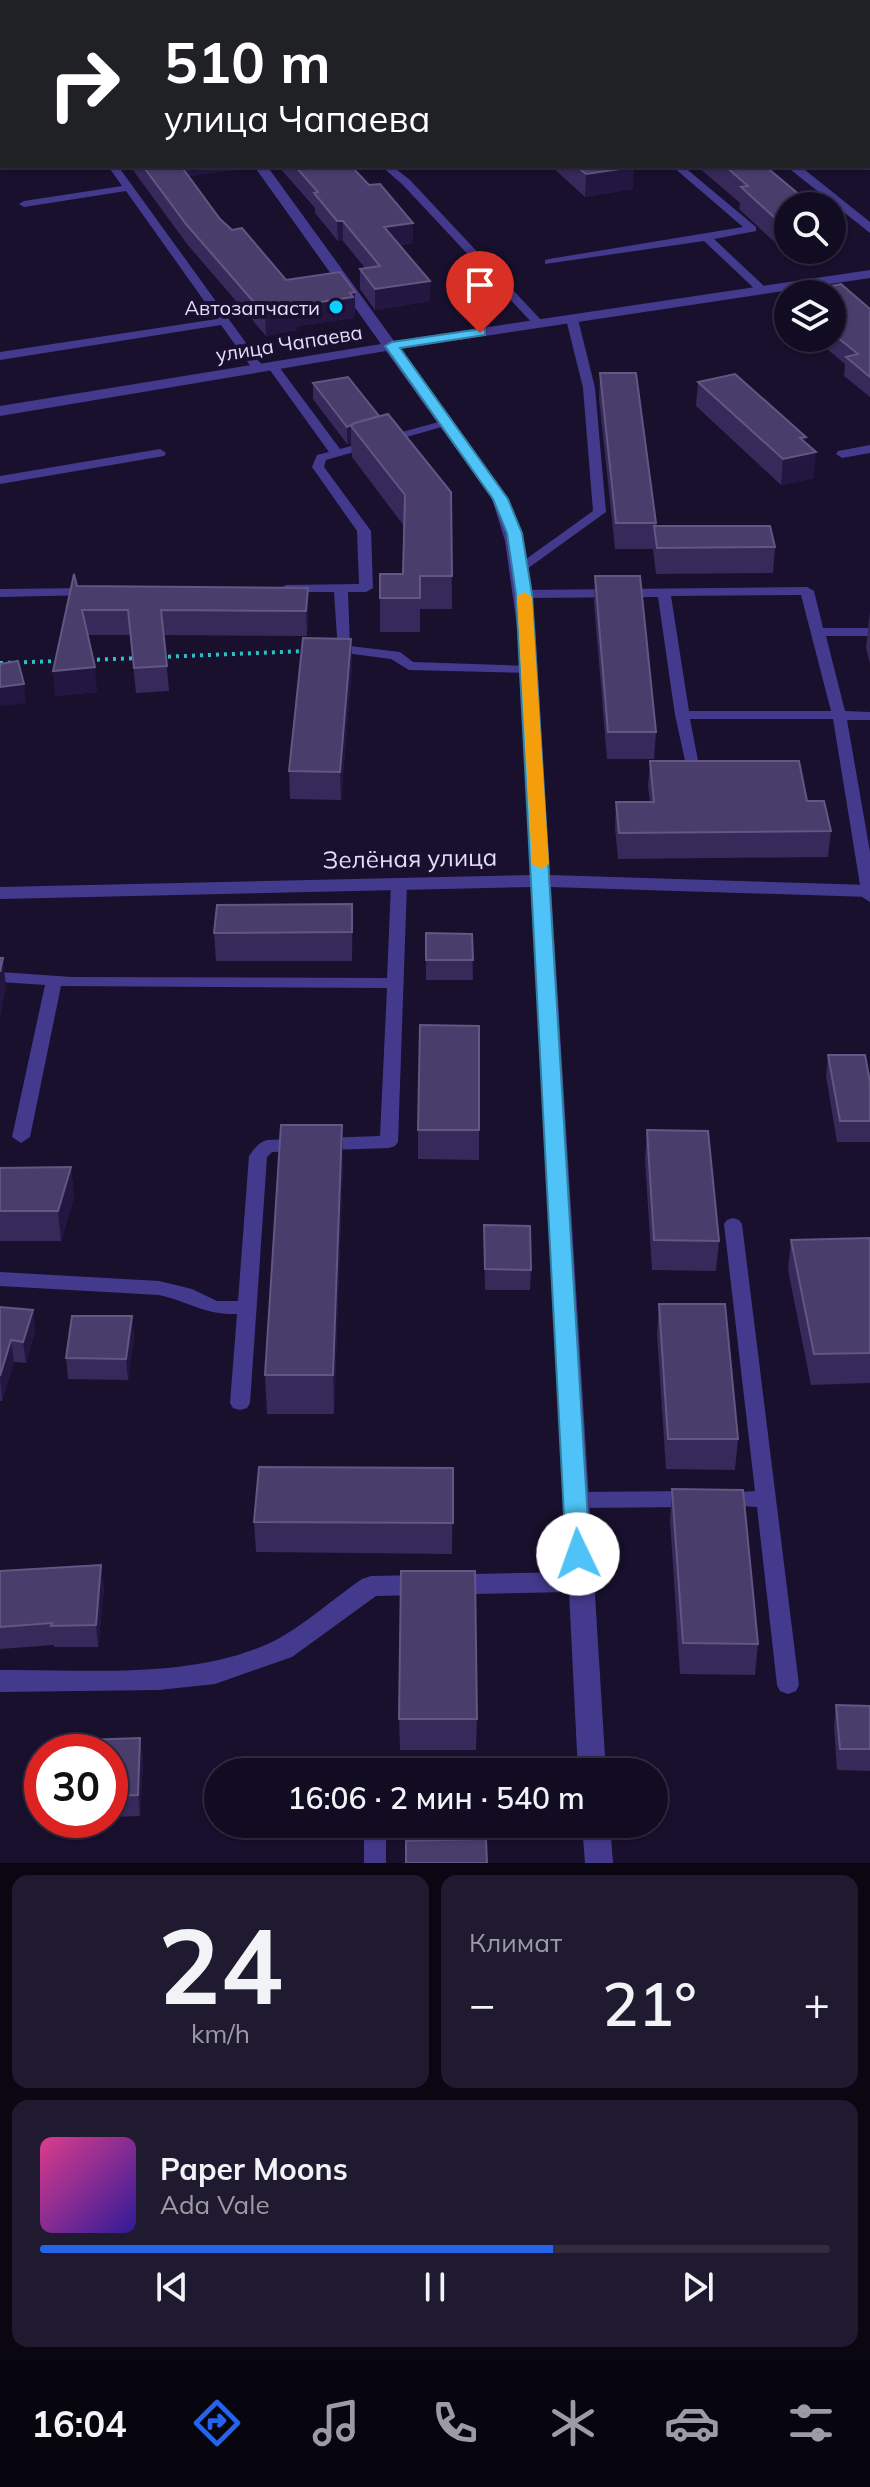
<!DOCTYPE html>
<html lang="ru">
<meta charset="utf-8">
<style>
body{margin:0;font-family:Mulish,sans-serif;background:#1f1a2f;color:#f1f3f6;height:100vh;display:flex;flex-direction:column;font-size:30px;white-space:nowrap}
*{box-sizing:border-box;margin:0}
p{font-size:26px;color:#9c9ba5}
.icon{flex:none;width:44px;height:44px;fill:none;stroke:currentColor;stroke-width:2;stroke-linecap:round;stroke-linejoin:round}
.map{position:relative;height:1863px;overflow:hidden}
.details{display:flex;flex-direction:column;gap:12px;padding:12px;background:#0a0713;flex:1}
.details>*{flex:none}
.guide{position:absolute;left:0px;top:0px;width:870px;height:168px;box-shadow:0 2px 6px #0004,0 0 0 2px #312c40;background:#202124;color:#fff;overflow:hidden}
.buttons{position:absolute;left:774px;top:192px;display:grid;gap:16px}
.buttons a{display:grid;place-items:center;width:72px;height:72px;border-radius:50%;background:#120c22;box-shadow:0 2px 6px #0004,0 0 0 2px #312c40;font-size:40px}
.speed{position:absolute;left:24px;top:1734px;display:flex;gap:16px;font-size:40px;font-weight:700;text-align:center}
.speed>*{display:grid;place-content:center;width:104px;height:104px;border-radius:50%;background:#120c22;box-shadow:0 2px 6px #0004,0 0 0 2px #312c40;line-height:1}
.speed .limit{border:12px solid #d22;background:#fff;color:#111}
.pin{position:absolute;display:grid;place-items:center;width:68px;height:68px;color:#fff;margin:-82px -34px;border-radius:50% 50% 50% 0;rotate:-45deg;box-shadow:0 0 8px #0007}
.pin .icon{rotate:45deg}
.me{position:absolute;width:88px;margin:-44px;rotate:357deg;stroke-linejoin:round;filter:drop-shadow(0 0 6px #0008)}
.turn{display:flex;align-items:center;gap:28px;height:168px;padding:0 32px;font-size:36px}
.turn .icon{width:104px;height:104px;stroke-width:2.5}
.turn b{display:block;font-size:56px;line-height:68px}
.big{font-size:60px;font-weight:600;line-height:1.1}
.details .tile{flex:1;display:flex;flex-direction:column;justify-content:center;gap:12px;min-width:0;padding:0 28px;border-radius:16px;background:#1f1a2f}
.details .dial{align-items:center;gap:0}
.dial b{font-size:104px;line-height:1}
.song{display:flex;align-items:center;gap:24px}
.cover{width:96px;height:96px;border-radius:12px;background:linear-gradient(135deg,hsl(330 70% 55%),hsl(250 70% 35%))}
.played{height:8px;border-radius:4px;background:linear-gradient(90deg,#2563eb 65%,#312c40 65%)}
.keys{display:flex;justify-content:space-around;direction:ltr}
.heat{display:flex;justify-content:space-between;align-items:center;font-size:44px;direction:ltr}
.details .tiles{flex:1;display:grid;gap:12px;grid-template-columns:1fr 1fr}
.tile:last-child{grid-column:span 2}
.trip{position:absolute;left:204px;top:1758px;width:464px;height:80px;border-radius:40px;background:#120c22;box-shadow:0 2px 6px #0004,0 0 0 2px #312c40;font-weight:600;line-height:80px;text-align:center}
.menu{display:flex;height:128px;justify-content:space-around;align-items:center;background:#07050e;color:#9c9ba5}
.menu .icon{width:56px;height:56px}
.menu .selected{color:#2563eb}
.menu b{font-size:36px;color:#f1f3f6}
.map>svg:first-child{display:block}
.green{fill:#133537}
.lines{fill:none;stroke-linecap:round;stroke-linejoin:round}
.stream{stroke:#091c4d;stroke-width:5}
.path-far1{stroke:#2cbfc3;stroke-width:3;stroke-dasharray:3 4;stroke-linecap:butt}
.path{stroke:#2cbfc3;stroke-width:4;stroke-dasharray:3 5;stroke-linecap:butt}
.service{fill:#443a8d;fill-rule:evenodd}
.minor{fill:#443a8d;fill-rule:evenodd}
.wall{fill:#37295a}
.shaded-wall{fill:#231741}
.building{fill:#493d6c;stroke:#625683;stroke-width:2}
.route{fill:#4fc3f7;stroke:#337fa1;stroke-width:2}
.slow{fill:#f59e0b}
.poi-dot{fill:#08d0ff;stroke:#18102d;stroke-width:3}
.labels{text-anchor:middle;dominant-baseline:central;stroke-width:8;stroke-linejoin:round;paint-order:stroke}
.far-poi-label{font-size:20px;fill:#e3dcff;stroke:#18102d;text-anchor:end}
.far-street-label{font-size:20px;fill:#e3dcff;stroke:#18102d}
.street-label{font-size:24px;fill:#e3dcff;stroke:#18102d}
</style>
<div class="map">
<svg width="870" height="1863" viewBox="0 0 870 1863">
<rect width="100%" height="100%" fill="#18102d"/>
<path class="green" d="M212 0H870V23L868 2Z"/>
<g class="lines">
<path class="stream" d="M164 2 167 0"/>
<path class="path-far1" d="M493 0 499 2"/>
<path class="path" d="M160 657 306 651
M89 660 139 658
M0 663 59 661"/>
<path class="service" d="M108 166H118L262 365V371H254L221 325 0 360V352L217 319 126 191 24 207 19 204 24 201 122 186Z
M381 166H392L410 180 543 322V326H535L402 184Z
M672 166H683L756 227V231L714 239 766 288V292H758L704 241 545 264V260L549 259 743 227Z
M572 316 578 319 595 388 606 512 520 574 513 570 515 567 593 511 583 388 566 319Z
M273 362 277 364 340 449 446 420 452 424 326 460 324 467 371 531 373 588 366 592H348L350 646 400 652 413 662 529 666 536 670 534 673 409 670 391 659 338 652 334 592H281L279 589 286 585 359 584 357 531 312 467 317 455 329 452 267 366Z
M870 445V453L842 458 836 454 838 451Z
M160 449 166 453 164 456 0 484V476Z
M807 587 814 591 823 628H870V636H826L845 711 870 712V720H847L870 852V902L862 897 833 719H690L700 771 693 775 688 774 675 715 658 597 524 598 517 594 524 590ZM801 595 831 711H689L671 596Z
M90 588 97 592 95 595 0 597V589Z
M399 879 407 884 398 1142 395 1146 389 1148 272 1152 267 1157 250 1403 247 1408 240 1410 233 1408 230 1403 237 1314C204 1315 190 1302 159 1295L0 1286V1272L159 1281 192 1289 217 1301H238L249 1156C254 1149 259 1142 267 1140L380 1136 387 988 61 986 30 1137 21 1143 12 1137 45 985 0 982V972L72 977 387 978 391 884Z
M733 1218 739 1220 742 1224 799 1685 796 1691 788 1694 780 1691 777 1685 757 1507 717 1504 714 1499 717 1494 755 1491 724 1224 727 1220Z
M693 1491 700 1494 703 1499 700 1504 693 1507 575 1508 568 1505 565 1500 568 1495 575 1492Z
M375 1826 383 1829 386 1836V1863H364V1836L367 1829Z"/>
<path class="minor" d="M868 27H870V33H868Z
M254 166H267L394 341 870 270V278L399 349 508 499 522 541 535 626 550 875 870 885V897L551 887 606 1772H578L569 1592 376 1596 292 1657 215 1684 159 1690 0 1692V1670C89 1669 189 1680 272 1642 301 1628 334 1598 362 1579L371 1576 568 1572 532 887 0 899V887L531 875 517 626 505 541 492 499 386 351 0 416V406L381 344Z
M786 166H800L870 222V233Z
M582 1824H610L613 1863H585Z"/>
</g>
<path class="wall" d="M868 51 870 52V166L868 164Z
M130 166H252V168L188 176 220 219 286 280 355 292V313H354V318L297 326V330L266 336 187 244Z
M278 166H351L413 243 400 245 430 281V301L375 310 360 289V269L365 268 343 241H338L315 213V208Z
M551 166H633V189L585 197Z
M697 166H765L788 206V250H819L818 262 798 264 739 209 740 203Z
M841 284 870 309V397L844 376 845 364 814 338H832V294H810L811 290Z
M600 373 656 523V526L775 547 773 573 656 574 653 549H615L599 398Z
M698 382 805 442 814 478 781 485 696 406Z
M313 383 379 416 451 492 452 609H420V632H380V598L403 574 404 526 352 457 351 443 347 444 313 399Z
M595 576 656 732 654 759H607L594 602Z
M77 586 308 588V612L307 636 164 635 169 691 136 693 130 635H88L97 692 55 696Z
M870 611V664L866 648Z
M351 639 352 666 341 800 290 799 289 771Z
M650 761 807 801 831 831 828 857 618 859 615 828 616 802H650L648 786Z
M352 904V961H216L214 933Z
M426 933 472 934 473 980H426Z
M479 1026V1160L418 1159V1130Z
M828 1055 870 1082V1142H837L826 1076Z
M647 1130 719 1241 716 1271 652 1270 645 1160Z
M343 1162 334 1414H267L265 1375Z
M71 1167 74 1197 61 1241H0V1168Z
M484 1225 531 1270 530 1290H485Z
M870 1238V1383L811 1385 788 1270 791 1240Z
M659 1304 738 1439 735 1470 666 1469 657 1334Z
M0 1307 33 1310 35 1331 26 1363 14 1362 2 1401H0Z
M132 1316 134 1337 128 1380 68 1379 66 1358Z
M453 1468 452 1554 256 1552 254 1522Z
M672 1489 758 1644 755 1675 680 1674 670 1520Z
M0 1571 104 1587 98 1647H54V1645L0 1649Z
M836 1705 870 1706V1771L837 1770 834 1726Z
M399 1719H477L476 1750H400Z
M140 1738 143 1760 140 1816 110 1817V1752Z"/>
<path class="shaded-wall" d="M176 166H252V168L176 178Z
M415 166H445L415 170Z
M634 167 633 189 585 197 586 174Z
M337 221H343V241H338Z
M413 223V243L384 247V227Z
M800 250H819L818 262 798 264Z
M430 281V301L375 310V289Z
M355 292V313H354V318L297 326V330L266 336 265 315 294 306Z
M351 426V443L347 444V427Z
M806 437 804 455 816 452 814 478 781 485 783 459 800 438Z
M308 588V612L307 636 306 611Z
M351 639 352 666 341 800 340 772Z
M95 667 97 692 55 696 53 671Z
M24 684 26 703 0 706V687Z
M352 904 353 933 352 961Z
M3 958 6 987 0 1019V972Z
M342 1125 343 1162 334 1414 333 1375Z
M71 1167 74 1197 61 1241 58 1211Z
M33 1310 35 1331 26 1363 23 1342Z
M132 1316 134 1337 128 1380 126 1359Z
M11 1340 14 1362 2 1401 0 1376Z
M101 1565 104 1587 98 1647 96 1625Z
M140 1738 143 1760 140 1816 138 1795Z"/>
<path class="building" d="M868 51 870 52V143L868 141Z
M143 166H181L220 219 232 230 242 228 286 280 340 272 355 292 350 293 353 297 294 306 297 309 265 315 186 224Z
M295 166H351L369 185 380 184 413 223 384 227 430 281 375 289 360 269 380 266 343 221H337L314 193 318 192Z
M576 166H633L634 167 586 174Z
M725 166H765L813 206H788V230L741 187 748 186Z
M841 284 870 309V377L846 357 858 354 832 333V294H816L811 290Z
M600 373H636L656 523H616Z
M735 374 806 437 800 438 816 452 783 459 698 382Z
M348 377 379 416 355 423 347 427 313 383Z
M388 414 451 492 452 576H420V598H380V574H403L405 495 351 426 355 423Z
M654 526H770L775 547 657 548Z
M74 574 77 586 308 588 306 611 161 610 167 666 134 668 128 610H82L95 667 53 671Z
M595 576H640L656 732H608Z
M303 638 351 639 340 772 289 771Z
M18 661 24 684 0 687V664Z
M650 761H799L807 801H824L831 831 619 833 616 802H654Z
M352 904V932L214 933 217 905Z
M426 933 472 934 473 960H426Z
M0 958H3L0 972Z
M420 1025 479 1026V1130H418Z
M828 1055H865L870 1082V1121H840Z
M281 1125H342L333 1375H265Z
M647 1130 708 1131 719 1241 654 1240Z
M71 1167 58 1211H0V1168Z
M484 1225 530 1226 531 1270 485 1269Z
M870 1238V1353L814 1354 791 1240Z
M659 1304H725L738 1439H668Z
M0 1307 33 1310 23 1342 11 1340 0 1376Z
M72 1316H132L126 1359 66 1358Z
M259 1467 453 1468V1523L254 1522Z
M672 1489 743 1490 758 1644 683 1643Z
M101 1565 96 1625 51 1626 52 1623 0 1627V1571Z
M401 1571H475L477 1719H399Z
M836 1705 870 1706V1749H840Z
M140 1738 138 1795 110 1796V1752H54L55 1741Z
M486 1839 487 1863H406V1841Z"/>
<path class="route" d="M480 329 485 330V335L400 348 508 499 522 533 532 594 590 1554 586 1561 578 1564 569 1561 566 1554 516 594 507 533 493 499 385 346 392 342Z"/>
<path class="slow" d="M524 592 532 597 549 864 541 869 532 864 517 597Z"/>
<circle class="poi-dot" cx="336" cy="307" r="8"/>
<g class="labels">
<g class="far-poi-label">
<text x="320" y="307">Автозапчасти</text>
</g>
<g class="far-street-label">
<text transform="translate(289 343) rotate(-9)">улица Чапаева</text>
</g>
<g class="street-label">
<text transform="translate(410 858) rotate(-1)">Зелёная улица</text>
</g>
</g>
</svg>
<div class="buttons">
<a><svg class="icon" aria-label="search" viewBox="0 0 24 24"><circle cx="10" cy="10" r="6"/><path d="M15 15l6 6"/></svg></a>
<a><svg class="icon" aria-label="layers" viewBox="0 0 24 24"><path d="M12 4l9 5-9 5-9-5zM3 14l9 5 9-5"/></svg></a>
</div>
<div class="speed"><div class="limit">30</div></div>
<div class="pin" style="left:480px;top:333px;background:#d93025"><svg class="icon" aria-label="arrive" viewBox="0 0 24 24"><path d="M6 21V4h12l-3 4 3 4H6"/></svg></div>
<svg class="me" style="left:578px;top:1554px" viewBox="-20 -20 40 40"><circle r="19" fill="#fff"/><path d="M0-13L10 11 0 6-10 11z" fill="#4fc3f7"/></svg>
<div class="trip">16:06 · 2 мин · 540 m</div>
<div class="guide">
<div class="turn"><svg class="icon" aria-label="right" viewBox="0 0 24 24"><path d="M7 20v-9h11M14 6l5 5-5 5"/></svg><div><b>510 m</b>улица Чапаева</div></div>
</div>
</div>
<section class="details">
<div class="tiles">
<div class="tile dial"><b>24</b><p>km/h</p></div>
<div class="tile"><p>Климат</p>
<div class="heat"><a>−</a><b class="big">21°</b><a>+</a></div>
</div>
<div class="tile">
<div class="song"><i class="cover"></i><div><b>Paper Moons</b><p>Ada Vale</p></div></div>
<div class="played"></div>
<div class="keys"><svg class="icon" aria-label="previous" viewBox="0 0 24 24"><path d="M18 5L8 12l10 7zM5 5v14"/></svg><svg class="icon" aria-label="pause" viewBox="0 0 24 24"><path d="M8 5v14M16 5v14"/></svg><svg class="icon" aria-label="next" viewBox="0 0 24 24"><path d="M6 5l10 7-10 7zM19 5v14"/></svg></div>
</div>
</div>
</section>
<nav class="menu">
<b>16:04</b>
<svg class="icon selected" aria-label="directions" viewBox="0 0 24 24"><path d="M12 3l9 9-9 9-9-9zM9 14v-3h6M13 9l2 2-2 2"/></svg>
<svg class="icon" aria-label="music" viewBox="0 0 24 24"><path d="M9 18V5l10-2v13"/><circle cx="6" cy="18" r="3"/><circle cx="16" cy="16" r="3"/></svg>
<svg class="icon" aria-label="phone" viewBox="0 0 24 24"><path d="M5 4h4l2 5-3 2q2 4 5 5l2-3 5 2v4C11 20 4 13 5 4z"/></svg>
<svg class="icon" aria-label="climate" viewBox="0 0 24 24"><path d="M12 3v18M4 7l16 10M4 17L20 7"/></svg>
<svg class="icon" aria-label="car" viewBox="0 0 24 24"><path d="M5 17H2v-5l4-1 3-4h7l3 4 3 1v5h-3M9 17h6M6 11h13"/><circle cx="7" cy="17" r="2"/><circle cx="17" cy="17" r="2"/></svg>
<svg class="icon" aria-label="filters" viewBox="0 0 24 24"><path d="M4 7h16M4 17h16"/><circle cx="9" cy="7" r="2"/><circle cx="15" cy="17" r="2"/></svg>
</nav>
